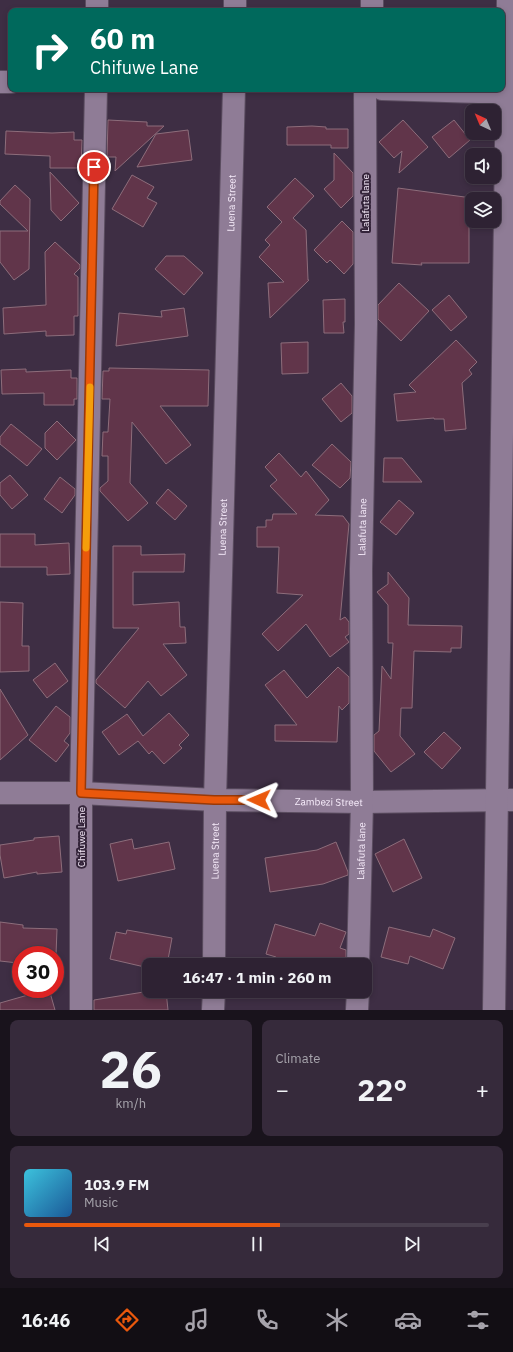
<!DOCTYPE html>
<meta charset="utf-8">
<style>
body{margin:0;font-family:"IBM Plex Sans",sans-serif;background:#362a3b;color:#f1f3f6;height:100vh;display:flex;flex-direction:column;font-size:15px;white-space:nowrap}
*{box-sizing:border-box;margin:0}
p{font-size:13px;color:#a7a4ac}
.icon{flex:none;width:22px;height:22px;fill:none;stroke:currentColor;stroke-width:2;stroke-linecap:round;stroke-linejoin:round}
.map{position:relative;height:1010px;overflow:hidden}
.sheet{display:flex;flex-direction:column;gap:10px;padding:10px;background:#19131c;flex:1}
.sheet>*{flex:none}
.hud{position:absolute;left:8px;top:8px;width:497px;height:84px;border-radius:8px;box-shadow:0 2px 6px #0003,0 0 0 1px #493f4e;background:#00695c;color:#fff;overflow:hidden}
.needle{width:26px;rotate:316deg}
.controls{position:absolute;left:465px;top:104px;display:grid;gap:8px}
.controls a{display:grid;place-items:center;width:36px;height:36px;border-radius:8px;background:#2e2233;box-shadow:0 2px 6px #0003,0 0 0 1px #493f4e;font-size:20px}
.speed{position:absolute;left:12px;top:946px;display:flex;gap:8px;font-size:20px;font-weight:700;text-align:center}
.speed>*{display:grid;place-content:center;width:52px;height:52px;border-radius:50%;background:#2e2233;box-shadow:0 2px 6px #0003,0 0 0 1px #493f4e;line-height:1}
.speed .limit{border:6px solid #d22;background:#fff;color:#111}
.pin{position:absolute;display:grid;place-items:center;width:34px;height:34px;color:#fff;margin:-17px;border:2px solid #fff;border-radius:50%;box-shadow:0 1px 4px #0007}
.me{position:absolute;width:44px;margin:-22px;rotate:271deg;stroke-linejoin:round;filter:drop-shadow(0 0 3px #0008)}
.turn{display:flex;align-items:center;gap:14px;height:84px;padding:0 16px;font-size:18px}
.turn .icon{width:52px;height:52px;stroke-width:2.5}
.turn b{display:block;font-size:28px;line-height:34px}
.big{font-size:30px;font-weight:800;line-height:1.1}
.sheet .widget{flex:1;display:flex;flex-direction:column;justify-content:center;gap:6px;min-width:0;padding:0 14px;border-radius:8px;background:#362a3b}
.sheet .dial{align-items:center;gap:0}
.dial b{font-size:52px;line-height:1}
.song{display:flex;align-items:center;gap:12px}
.cover{width:48px;height:48px;border-radius:6px;background:linear-gradient(135deg,hsl(190 70% 55%),hsl(210 70% 35%))}
.played{height:4px;border-radius:2px;background:linear-gradient(90deg,#ea580c 55%,#493f4e 55%)}
.keys{display:flex;justify-content:space-around;direction:ltr}
.heat{display:flex;justify-content:space-between;align-items:center;font-size:22px;direction:ltr}
.sheet .tiles{flex:1;display:grid;gap:10px;grid-template-columns:1fr 1fr}
.widget:last-child{grid-column:span 2}
.trip{position:absolute;left:142px;top:958px;width:230px;height:40px;border-radius:8px;background:#2e2233;box-shadow:0 2px 6px #0003,0 0 0 1px #493f4e;font-weight:800;line-height:40px;text-align:center}
.menu{display:flex;height:64px;justify-content:space-around;align-items:center;background:#120e14;color:#a7a4ac}
.menu .icon{width:28px;height:28px}
.menu .selected{color:#ea580c}
.menu b{font-size:18px;color:#f1f3f6}
.map>svg:first-child{display:block}
.building{fill:#61354a;stroke:#8d6d7b}
.lines{fill:none;stroke-linecap:round;stroke-linejoin:round}
.minor-casing{stroke:#5b4d60;stroke-width:24}
.minor{stroke:#8f7c96;stroke-width:22}
.route-casing{stroke:#983908;stroke-width:10}
.route{stroke:#ea580c;stroke-width:7}
.slow{stroke:#f59e0b;stroke-width:7}
.labels{text-anchor:middle;dominant-baseline:central;stroke-width:4;stroke-linejoin:round;paint-order:stroke}
.street-label{font-size:10px;fill:#f6ebfa;stroke:#34243a}
</style>
<div class="map">
<svg width="513" height="1010" viewBox="0 0 513 1010">
<rect width="100%" height="100%" fill="#3e2e44"/>
<path class="building" d="M108 120 147 122V126H164L115 171 116 157H107Z
M403 120 428 147 399 173 402 151 394 158 379 142Z
M454 120 470 140 449 158 432 137Z
M312 126 326 127V129H348V148H331V145H287V127Z
M188 130 192 160 137 167 156 134Z
M6 131 52 133 74 132V140H82L81 168H50V156L5 154Z
M334 153 353 173V196L341 208 324 189 334 180Z
M50 172 79 203 61 221 51 210Z
M132 175 154 187 147 198 157 203 143 227 112 209Z
M295 178 314 196 293 218 306 230 308 280H309L270 318 268 283 284 282 259 257 270 245 265 240 282 222 267 207Z
M15 185 30 199 29 269 14 280 0 262V231H28L0 204V201Z
M398 188 472 198 469 222V263H421L422 265 392 263Z
M342 221 353 232V264L344 274 330 260 327 263 314 250Z
M55 242 80 265V268L74 274 78 277V316H74V335L46 336V331L4 334 3 308 46 305 45 252Z
M166 256H184L203 273 184 295 155 269Z
M399 283 429 311 401 341 378 319V305Z
M449 295 467 317 451 331 432 310Z
M345 299V322H343L344 333H324L323 300Z
M184 308 188 336 116 346 119 313 162 317 161 311Z
M456 340 477 362 469 370 472 374 462 383 466 429 445 431 444 419H434V418L397 421 394 394 416 392 409 385Z
M308 342V373L282 374 281 343Z
M109 368 209 370 208 406H160L191 445 166 464 132 422 130 483 148 503 128 521 100 491V488L108 481V456H102L103 432H108L110 399H102L103 371H109Z
M26 369V372L71 370V378H77V399H74V405H44V393L2 394 1 370Z
M341 383 352 396V413L341 422 322 399Z
M57 421 76 440 57 460 45 448V433Z
M11 424 42 449 27 466 0 444V437Z
M332 444 351 462 350 478 340 488 312 465Z
M279 453 301 477 306 471 329 500 315 515 343 516 349 524 340 620 345 617 349 622V634L345 637 349 642 330 657 306 624 278 651 262 634 303 595 277 593 279 547H257V527H266V520H272L273 514H297L270 486 277 480 265 467Z
M384 458H402L422 482H383Z
M10 475 28 495 12 509 0 495V483Z
M60 477 75 489V495L62 513 44 499Z
M168 489 187 506 175 520 156 503Z
M399 500 414 513 396 535 380 522Z
M0 534H35V545L69 543 70 574 47 575V567H0Z
M113 546H141V555L185 554 184 572H133V605L179 602 180 627H185L186 643 163 644 187 675 161 696 148 681 125 708 96 683V680L139 628H113Z
M388 572 409 598 408 625 462 626 461 648H451V652L414 651 412 708H401L400 736 415 754 391 772 374 751V735L379 731 382 666 391 679 393 643H388V605L377 592 388 584Z
M0 602 23 603 22 646H29V671L0 672Z
M55 663 68 681 47 698 33 680Z
M338 667 349 677V703L342 710 339 706 337 742 275 741V725H297L265 685 284 670 307 698Z
M0 689 28 735 0 760Z
M56 706 70 717V733L64 741 69 745 56 762 29 740Z
M169 713 189 735 179 745 182 748 164 764 152 751 149 754 138 741 119 755 102 732 127 714 143 736Z
M444 732 461 748 442 769 424 752Z
M59 836 62 872 37 874V872L4 878 0 855V845L34 840V838Z
M132 839 134 849 169 842 175 869 118 881 110 844Z
M404 839 422 878 393 892 375 854Z
M336 842 348 872V875L323 884 270 892 265 858 317 850Z
M0 922 23 925V928L57 929 56 955H19L18 963 0 961Z
M320 923 346 932 340 948 346 950V965H274L276 957 266 954 275 924 315 936Z
M389 927 430 937 433 929 455 938 443 969 410 956 408 964 381 957Z
M127 930 172 938 167 965H149V968L110 959 116 932 126 934Z
M49 989 55 1010H0V1003Z
M150 991H166L168 1010H94V1000Z"/>
<g class="lines">
<g class="minor-casing">
<g id="minor">
<path d="M97 11V0"/>
<path d="M235 11V0"/>
<path d="M372 11V0"/>
<path d="M0 82H11"/>
<path d="M382 89 513 93"/>
<path id="s1" d="M0 793H81L215 800 362 802 513 800"/>
<path id="s2" d="M214 965 215 800 234 89"/>
<path id="s3" d="M358 965 362 802 361 569 366 324 365 89"/>
<path d="M81 1010V793L96 89"/>
<path d="M213 1010 214 991"/>
<path d="M357 1010 358 991"/>
<path d="M494 1010 508 0"/>
</g>
</g>
<use href="#minor" class="minor"/>
</g>
<g class="lines">
<g class="route-casing">
<path id="route" d="M94 167 81 793 214 800H259"/>
</g>
<use href="#route" class="route"/>
<path class="slow" d="M86 548 90 387"/>
</g>
<g class="labels">
<g class="street-label">
<text stroke="none"><textPath href="#s2" startOffset="762">Luena Street</textPath></text>
<text transform="translate(365 203) rotate(-90)">Lalafuta lane</text>
<text stroke="none"><textPath href="#s2" startOffset="438">Luena Street</textPath></text>
<text stroke="none"><textPath href="#s3" startOffset="438">Lalafuta lane</textPath></text>
<text stroke="none"><textPath href="#s1" startOffset="329">Zambezi Street</textPath></text>
<text transform="translate(81 837) rotate(-90)">Chifuwe Lane</text>
<text stroke="none"><textPath href="#s2" startOffset="114">Luena Street</textPath></text>
<text stroke="none"><textPath href="#s3" startOffset="114">Lalafuta lane</textPath></text>
</g>
</g>
</svg>
<div class="controls">
<a><svg class="needle" viewBox="-14 -14 28 28"><path d="M0-13l5 13h-10z" fill="#e53935"/><path d="M0 13l5-13h-10z" fill="#a7a4ac"/></svg></a>
<a><svg class="icon" aria-label="sound" viewBox="0 0 24 24"><path d="M4 9h4l5-4v14l-5-4H4zM17 9q2 3 0 6"/></svg></a>
<a><svg class="icon" aria-label="layers" viewBox="0 0 24 24"><path d="M12 4l9 5-9 5-9-5zM3 14l9 5 9-5"/></svg></a>
</div>
<div class="speed"><div class="limit">30</div></div>
<div class="pin" style="left:94px;top:167px;background:#d93025"><svg class="icon" aria-label="arrive" viewBox="0 0 24 24"><path d="M6 21V4h12l-3 4 3 4H6"/></svg></div>
<svg class="me" style="left:259px;top:800px" viewBox="-20 -20 40 40"><path d="M0-17L14 15 0 8-14 15z" fill="#ea580c" stroke="#fff" stroke-width="4"/></svg>
<div class="trip">16:47 · 1 min · 260 m</div>
<div class="hud">
<div class="turn"><svg class="icon" aria-label="right" viewBox="0 0 24 24"><path d="M7 20v-9h11M14 6l5 5-5 5"/></svg><div><b>60 m</b>Chifuwe Lane</div></div>
</div>
</div>
<section class="sheet">
<div class="tiles">
<div class="widget dial"><b>26</b><p>km/h</p></div>
<div class="widget"><p>Climate</p>
<div class="heat"><a>−</a><b class="big">22°</b><a>+</a></div>
</div>
<div class="widget">
<div class="song"><i class="cover"></i><div><b>103.9 FM</b><p>Music</p></div></div>
<div class="played"></div>
<div class="keys"><svg class="icon" aria-label="previous" viewBox="0 0 24 24"><path d="M18 5L8 12l10 7zM5 5v14"/></svg><svg class="icon" aria-label="pause" viewBox="0 0 24 24"><path d="M8 5v14M16 5v14"/></svg><svg class="icon" aria-label="next" viewBox="0 0 24 24"><path d="M6 5l10 7-10 7zM19 5v14"/></svg></div>
</div>
</div>
</section>
<nav class="menu">
<b>16:46</b>
<svg class="icon selected" aria-label="directions" viewBox="0 0 24 24"><path d="M12 3l9 9-9 9-9-9zM9 14v-3h6M13 9l2 2-2 2"/></svg>
<svg class="icon" aria-label="music" viewBox="0 0 24 24"><path d="M9 18V5l10-2v13"/><circle cx="6" cy="18" r="3"/><circle cx="16" cy="16" r="3"/></svg>
<svg class="icon" aria-label="phone" viewBox="0 0 24 24"><path d="M5 4h4l2 5-3 2q2 4 5 5l2-3 5 2v4C11 20 4 13 5 4z"/></svg>
<svg class="icon" aria-label="climate" viewBox="0 0 24 24"><path d="M12 3v18M4 7l16 10M4 17L20 7"/></svg>
<svg class="icon" aria-label="car" viewBox="0 0 24 24"><path d="M5 17H2v-5l4-1 3-4h7l3 4 3 1v5h-3M9 17h6M6 11h13"/><circle cx="7" cy="17" r="2"/><circle cx="17" cy="17" r="2"/></svg>
<svg class="icon" aria-label="filters" viewBox="0 0 24 24"><path d="M4 7h16M4 17h16"/><circle cx="9" cy="7" r="2"/><circle cx="15" cy="17" r="2"/></svg>
</nav>
